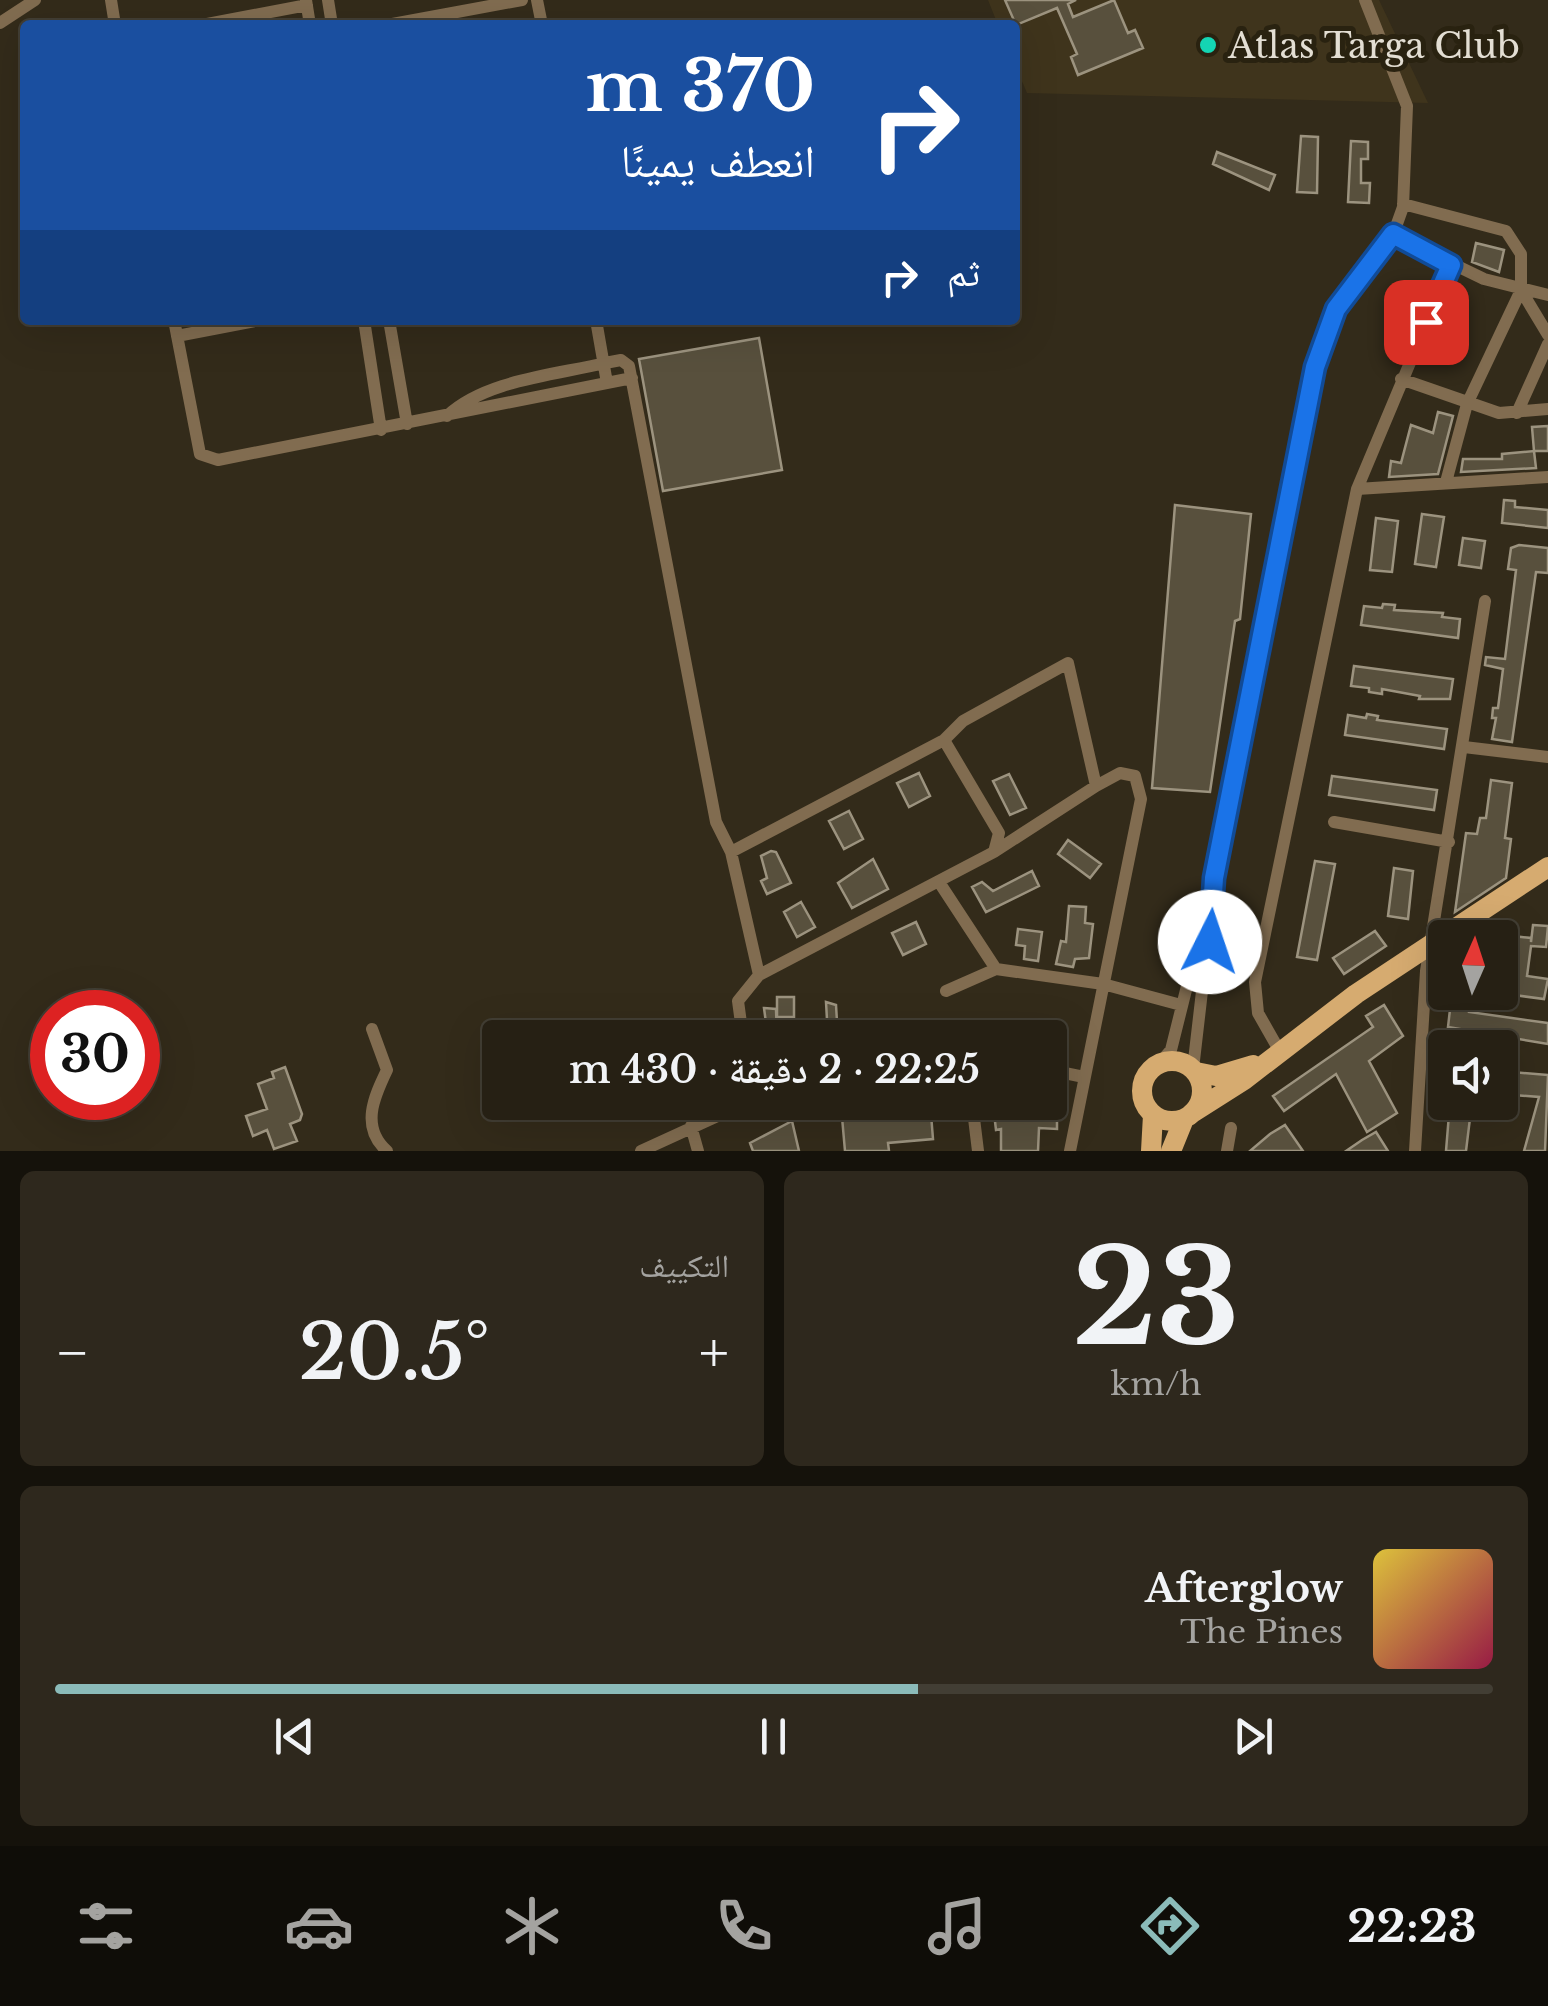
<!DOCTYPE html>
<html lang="ar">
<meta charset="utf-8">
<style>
body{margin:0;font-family:"Libre Baskerville","Noto Naskh Arabic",serif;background:#2e281d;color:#f1f3f6;direction:rtl;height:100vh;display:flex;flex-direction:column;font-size:38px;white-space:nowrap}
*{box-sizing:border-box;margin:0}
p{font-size:32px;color:#a4a3a0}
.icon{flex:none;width:55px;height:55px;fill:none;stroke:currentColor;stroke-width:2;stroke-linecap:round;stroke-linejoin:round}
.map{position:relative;height:1151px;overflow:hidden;direction:ltr}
.side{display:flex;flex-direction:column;gap:20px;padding:20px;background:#15120b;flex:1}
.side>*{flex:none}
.guide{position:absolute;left:20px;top:20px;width:1000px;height:305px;border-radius:10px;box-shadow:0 10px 40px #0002,0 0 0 2px #423e34;direction:rtl;background:#1a4fa0;color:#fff;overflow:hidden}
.needle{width:65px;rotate:3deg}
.fabs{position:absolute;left:1428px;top:920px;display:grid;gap:20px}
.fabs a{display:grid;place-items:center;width:90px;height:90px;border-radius:10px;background:#262014;box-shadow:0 10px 40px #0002,0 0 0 2px #423e34;font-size:50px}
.speed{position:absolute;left:30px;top:990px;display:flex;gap:20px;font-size:50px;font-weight:700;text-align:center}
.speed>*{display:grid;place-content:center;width:130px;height:130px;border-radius:50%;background:#262014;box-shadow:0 10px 40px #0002,0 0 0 2px #423e34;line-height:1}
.speed .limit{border:15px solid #d22;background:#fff;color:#111}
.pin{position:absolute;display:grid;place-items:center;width:85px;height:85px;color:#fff;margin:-42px;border-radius:20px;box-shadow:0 5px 15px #0006}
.me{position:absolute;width:110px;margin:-55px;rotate:4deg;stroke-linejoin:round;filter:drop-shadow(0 0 8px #0008)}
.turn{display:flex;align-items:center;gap:35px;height:210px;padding:0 40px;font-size:45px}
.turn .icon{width:130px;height:130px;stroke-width:2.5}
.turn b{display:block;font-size:70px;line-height:85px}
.then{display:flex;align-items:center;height:95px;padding:0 40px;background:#0003;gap:20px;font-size:38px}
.big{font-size:75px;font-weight:600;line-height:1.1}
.side .tile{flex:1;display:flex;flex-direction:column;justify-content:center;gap:15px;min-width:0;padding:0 35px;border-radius:15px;background:#2e281d}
.side .dial{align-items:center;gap:0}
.dial b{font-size:130px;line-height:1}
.song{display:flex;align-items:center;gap:30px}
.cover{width:120px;height:120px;border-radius:15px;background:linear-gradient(135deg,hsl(50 70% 55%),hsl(340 70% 35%))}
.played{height:10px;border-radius:5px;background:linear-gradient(90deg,#8bbbb9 60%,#423e34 60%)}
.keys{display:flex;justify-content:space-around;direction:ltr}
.heat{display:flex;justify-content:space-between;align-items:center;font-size:55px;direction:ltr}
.side .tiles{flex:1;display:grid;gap:20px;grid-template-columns:1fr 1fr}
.tile:last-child{grid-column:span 2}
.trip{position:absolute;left:482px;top:1020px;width:585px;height:100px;border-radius:10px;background:#262014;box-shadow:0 10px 40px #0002,0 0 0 2px #423e34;font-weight:600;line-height:100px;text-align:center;direction:rtl}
.dock{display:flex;height:160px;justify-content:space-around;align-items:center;background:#0f0d08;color:#a4a3a0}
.dock .icon{width:70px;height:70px}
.dock .on{color:#8bbbb9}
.dock b{font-size:45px;color:#f1f3f6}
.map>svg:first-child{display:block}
.built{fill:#3f341c}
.building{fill:#58503d;stroke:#9c937f;stroke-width:2.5}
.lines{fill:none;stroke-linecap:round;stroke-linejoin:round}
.minor{stroke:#816c50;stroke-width:12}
.primary{stroke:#d6ab70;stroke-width:20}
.route-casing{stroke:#114b97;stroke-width:25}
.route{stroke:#1a73e8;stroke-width:18}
.poi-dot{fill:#14d5b3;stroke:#292210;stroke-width:4}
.labels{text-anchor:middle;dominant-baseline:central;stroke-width:10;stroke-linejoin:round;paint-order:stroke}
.poi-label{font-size:35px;fill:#e3ded3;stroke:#292210;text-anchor:start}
</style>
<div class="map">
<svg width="1548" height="1151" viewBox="0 0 1548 1151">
<rect width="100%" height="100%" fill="#332b1a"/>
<path class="built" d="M988 0H1379L1428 103 1027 93 1015 65V25H998Z"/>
<path class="building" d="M1005 0H1076L1068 4 1073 17 1114 0 1128 33 1135 30 1143 48 1078 75 1071 57 1077 54 1057 8 1016 25Z
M1301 136 1318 137 1317 193 1297 192Z
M1351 141 1368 142V159H1361V183H1370L1369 203 1348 202Z
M1217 152 1275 175 1269 190 1213 164Z
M1476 243 1504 250 1499 272 1472 262Z
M759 338 782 470 663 491 639 359Z
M1438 412 1453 416 1438 474 1389 477 1391 461 1401 463 1411 425 1433 433Z
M1548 426V451H1534L1532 427Z
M1534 451 1536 468 1461 472 1463 459H1502V454Z
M1504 500 1515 501V507L1548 510V528L1502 523Z
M1175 505 1251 514 1240 619 1235 621 1210 792 1152 788Z
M1422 514 1444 517 1436 567 1415 564Z
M1376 518 1398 521 1392 572 1370 570Z
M1463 538 1485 541 1481 568 1459 565Z
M1519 545 1548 548V573L1536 572 1512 742 1492 739 1496 718H1492L1493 708H1498L1503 669 1485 665 1486 657 1505 659 1516 570 1508 569 1511 548Z
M1383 604 1395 605 1394 610 1443 613 1442 617 1460 619 1458 638 1361 625 1364 606 1382 608Z
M1354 666 1453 679 1450 699H1419L1420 696 1382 689V694L1369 692V688L1351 686Z
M1367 714 1378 716 1377 720 1447 729 1444 749 1345 735 1348 715 1366 718Z
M919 773 930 796 909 807 897 783Z
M1009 774 1026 808 1010 815 993 781Z
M1332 776 1437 790 1434 810 1329 795Z
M1491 780 1512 783 1505 838 1511 839 1506 878 1455 912 1466 833 1477 834 1480 818H1486Z
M849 811 863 839 844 849 829 821Z
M1068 840 1101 864 1090 878 1058 854Z
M771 851 776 852 791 883 767 894 761 881 767 878 761 856Z
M873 859 888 889 852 908 838 883Z
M1315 861 1335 864 1317 960 1297 957Z
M1394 868 1413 871 1408 919 1388 916Z
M1032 871 1039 886 986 912 972 887 982 882 993 891Z
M801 902 815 927 797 937 784 912Z
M1069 906 1086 907 1085 923 1093 924 1089 958 1075 959 1073 967 1056 964 1061 941 1066 942Z
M916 922 926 944 903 955 892 933Z
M1533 925 1548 926 1546 947 1531 946 1527 976 1548 979 1544 999 1506 994 1508 980 1500 979V960L1510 961 1512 936 1531 938V942Z
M1018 929 1042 932 1038 961 1024 959 1025 946 1016 945Z
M1375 931 1386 946 1344 974 1333 958Z
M1452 992H1470L1469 1012 1548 1023V1044L1448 1027Z
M777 997H794V1017H777Z
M826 1002 836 1005 838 1038H828Z
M1384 1005 1403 1036 1369 1061 1397 1113 1367 1132 1336 1074 1284 1111 1273 1096 1373 1027 1366 1016Z
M764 1008 776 1009 777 1038H768Z
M1433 1062 1445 1063V1082L1432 1081Z
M285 1067 302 1114 300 1120 290 1124 297 1141 274 1149 267 1130 253 1136 246 1116 267 1109 258 1084 274 1078 272 1072Z
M1500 1071 1548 1075 1545 1151H1524L1539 1097 1500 1094Z
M1450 1102H1472L1466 1151H1446Z
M1025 1108H1057V1129L1039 1128 1038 1151H1001V1129L996 1130 994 1113Z
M891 1111 892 1118 931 1114 933 1139 888 1143 889 1151H845L842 1117Z
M792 1121 799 1151H753L750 1143Z
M1285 1125 1303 1151H1250L1270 1134Z
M1376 1132 1388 1151H1346L1362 1140Z"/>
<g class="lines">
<path class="minor" d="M111 0 115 25
M306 0 310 25
M328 0 332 25
M537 0 542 25
M0 23 35 0
M202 25 307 5
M387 25 522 0
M1403 204 1506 231 1521 254V290L1467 404 1446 482
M1393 235 1484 279 1548 295
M1521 290 1548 335
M174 320 200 454 218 460 632 378
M364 320 381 430
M389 320 407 424
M596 320 607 383
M177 336 260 320
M1401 379 1499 413 1548 409
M1517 413 1548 344
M447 416C485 380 555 375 605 363L621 360 629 366 716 822 731 852
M1357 489 1548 477
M944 740 963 721 1068 663 1096 786 1120 773 1135 776 1141 799 1070 1151
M1464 747 1548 757
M1334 822 1449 842
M994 852 1096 786
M939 882 996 969
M946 991 996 969 1103 984 1181 1005
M372 1029 387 1070C374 1097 360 1127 387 1151
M743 1038 738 1001 759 975 994 852 999 833 944 740 731 852 759 975
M1279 1050 1258 1013 1255 982 1357 489 1451 265
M1160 1063 1171 1050 1214 878 1315 367 1336 309 1393 235 1403 207 1407 106 1365 0
M1193 1069 1212 905
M1050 1070 1084 1077
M972 1102 978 1151
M691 1126 698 1151
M641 1151 724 1113 785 1102
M1227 1151 1231 1128
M1415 1151 1426 971 1485 601"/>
<path class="primary" d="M1142 1091a30 30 0 1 1 60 0a30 30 0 1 1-60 0Z
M1196 1072 1216 1076 1253 1065
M1192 1113 1244 1080 1356 994 1548 867
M1151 1151 1153 1115
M1171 1151 1184 1119"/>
</g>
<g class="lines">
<g class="route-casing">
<path id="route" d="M1210 942 1214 878 1315 367 1336 309 1393 234 1451 265 1426 322"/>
</g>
<use href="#route" class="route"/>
</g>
<circle class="poi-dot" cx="1208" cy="45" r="10"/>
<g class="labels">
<g class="poi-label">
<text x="1228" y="45">Atlas Targa Club</text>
</g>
</g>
</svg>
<div class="fabs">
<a><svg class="needle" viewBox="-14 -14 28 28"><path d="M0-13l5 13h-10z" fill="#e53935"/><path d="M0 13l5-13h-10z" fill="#a4a3a0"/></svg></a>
<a><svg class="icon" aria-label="sound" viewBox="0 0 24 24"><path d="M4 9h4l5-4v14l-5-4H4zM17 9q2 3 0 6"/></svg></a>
</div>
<div class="speed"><div class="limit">30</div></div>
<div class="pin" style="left:1426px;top:322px;background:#d93025"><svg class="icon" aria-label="arrive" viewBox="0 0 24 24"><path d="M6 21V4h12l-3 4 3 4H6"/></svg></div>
<svg class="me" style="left:1210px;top:942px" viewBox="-20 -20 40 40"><circle r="19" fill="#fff"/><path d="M0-13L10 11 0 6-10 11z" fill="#1a73e8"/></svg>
<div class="trip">22:25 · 2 دقيقة · 430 m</div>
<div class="guide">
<div class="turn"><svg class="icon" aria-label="right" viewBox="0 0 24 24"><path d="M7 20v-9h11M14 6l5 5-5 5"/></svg><div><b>370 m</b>انعطف يمينًا</div></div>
<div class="then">ثم<svg class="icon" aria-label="right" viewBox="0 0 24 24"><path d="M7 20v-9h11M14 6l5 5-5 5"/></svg></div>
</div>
</div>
<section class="side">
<div class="tiles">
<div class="tile dial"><b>23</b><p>km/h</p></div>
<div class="tile"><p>التكييف</p>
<div class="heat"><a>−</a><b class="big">20.5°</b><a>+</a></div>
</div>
<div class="tile">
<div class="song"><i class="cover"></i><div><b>Afterglow</b><p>The Pines</p></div></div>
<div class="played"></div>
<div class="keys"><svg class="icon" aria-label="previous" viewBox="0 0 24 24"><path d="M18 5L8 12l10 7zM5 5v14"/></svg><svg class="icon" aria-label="pause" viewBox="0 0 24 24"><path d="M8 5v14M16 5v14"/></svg><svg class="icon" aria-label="next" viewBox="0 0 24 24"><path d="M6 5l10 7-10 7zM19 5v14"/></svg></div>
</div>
</div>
</section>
<nav class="dock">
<b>22:23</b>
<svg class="icon on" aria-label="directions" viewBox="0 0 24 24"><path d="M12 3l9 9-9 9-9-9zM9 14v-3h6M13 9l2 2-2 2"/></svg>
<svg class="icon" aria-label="music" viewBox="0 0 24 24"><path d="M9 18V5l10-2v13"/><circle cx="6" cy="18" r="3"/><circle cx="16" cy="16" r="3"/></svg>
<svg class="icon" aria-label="phone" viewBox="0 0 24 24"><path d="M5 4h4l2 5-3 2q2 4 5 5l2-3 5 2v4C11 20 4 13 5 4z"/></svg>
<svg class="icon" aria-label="climate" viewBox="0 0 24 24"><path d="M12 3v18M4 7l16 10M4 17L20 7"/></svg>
<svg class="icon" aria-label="car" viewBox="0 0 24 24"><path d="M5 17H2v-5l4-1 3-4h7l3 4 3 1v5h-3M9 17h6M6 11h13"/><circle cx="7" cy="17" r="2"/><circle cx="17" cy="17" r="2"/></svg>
<svg class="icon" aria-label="filters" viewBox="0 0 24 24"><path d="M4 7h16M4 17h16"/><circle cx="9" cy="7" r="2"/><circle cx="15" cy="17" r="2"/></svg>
</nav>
